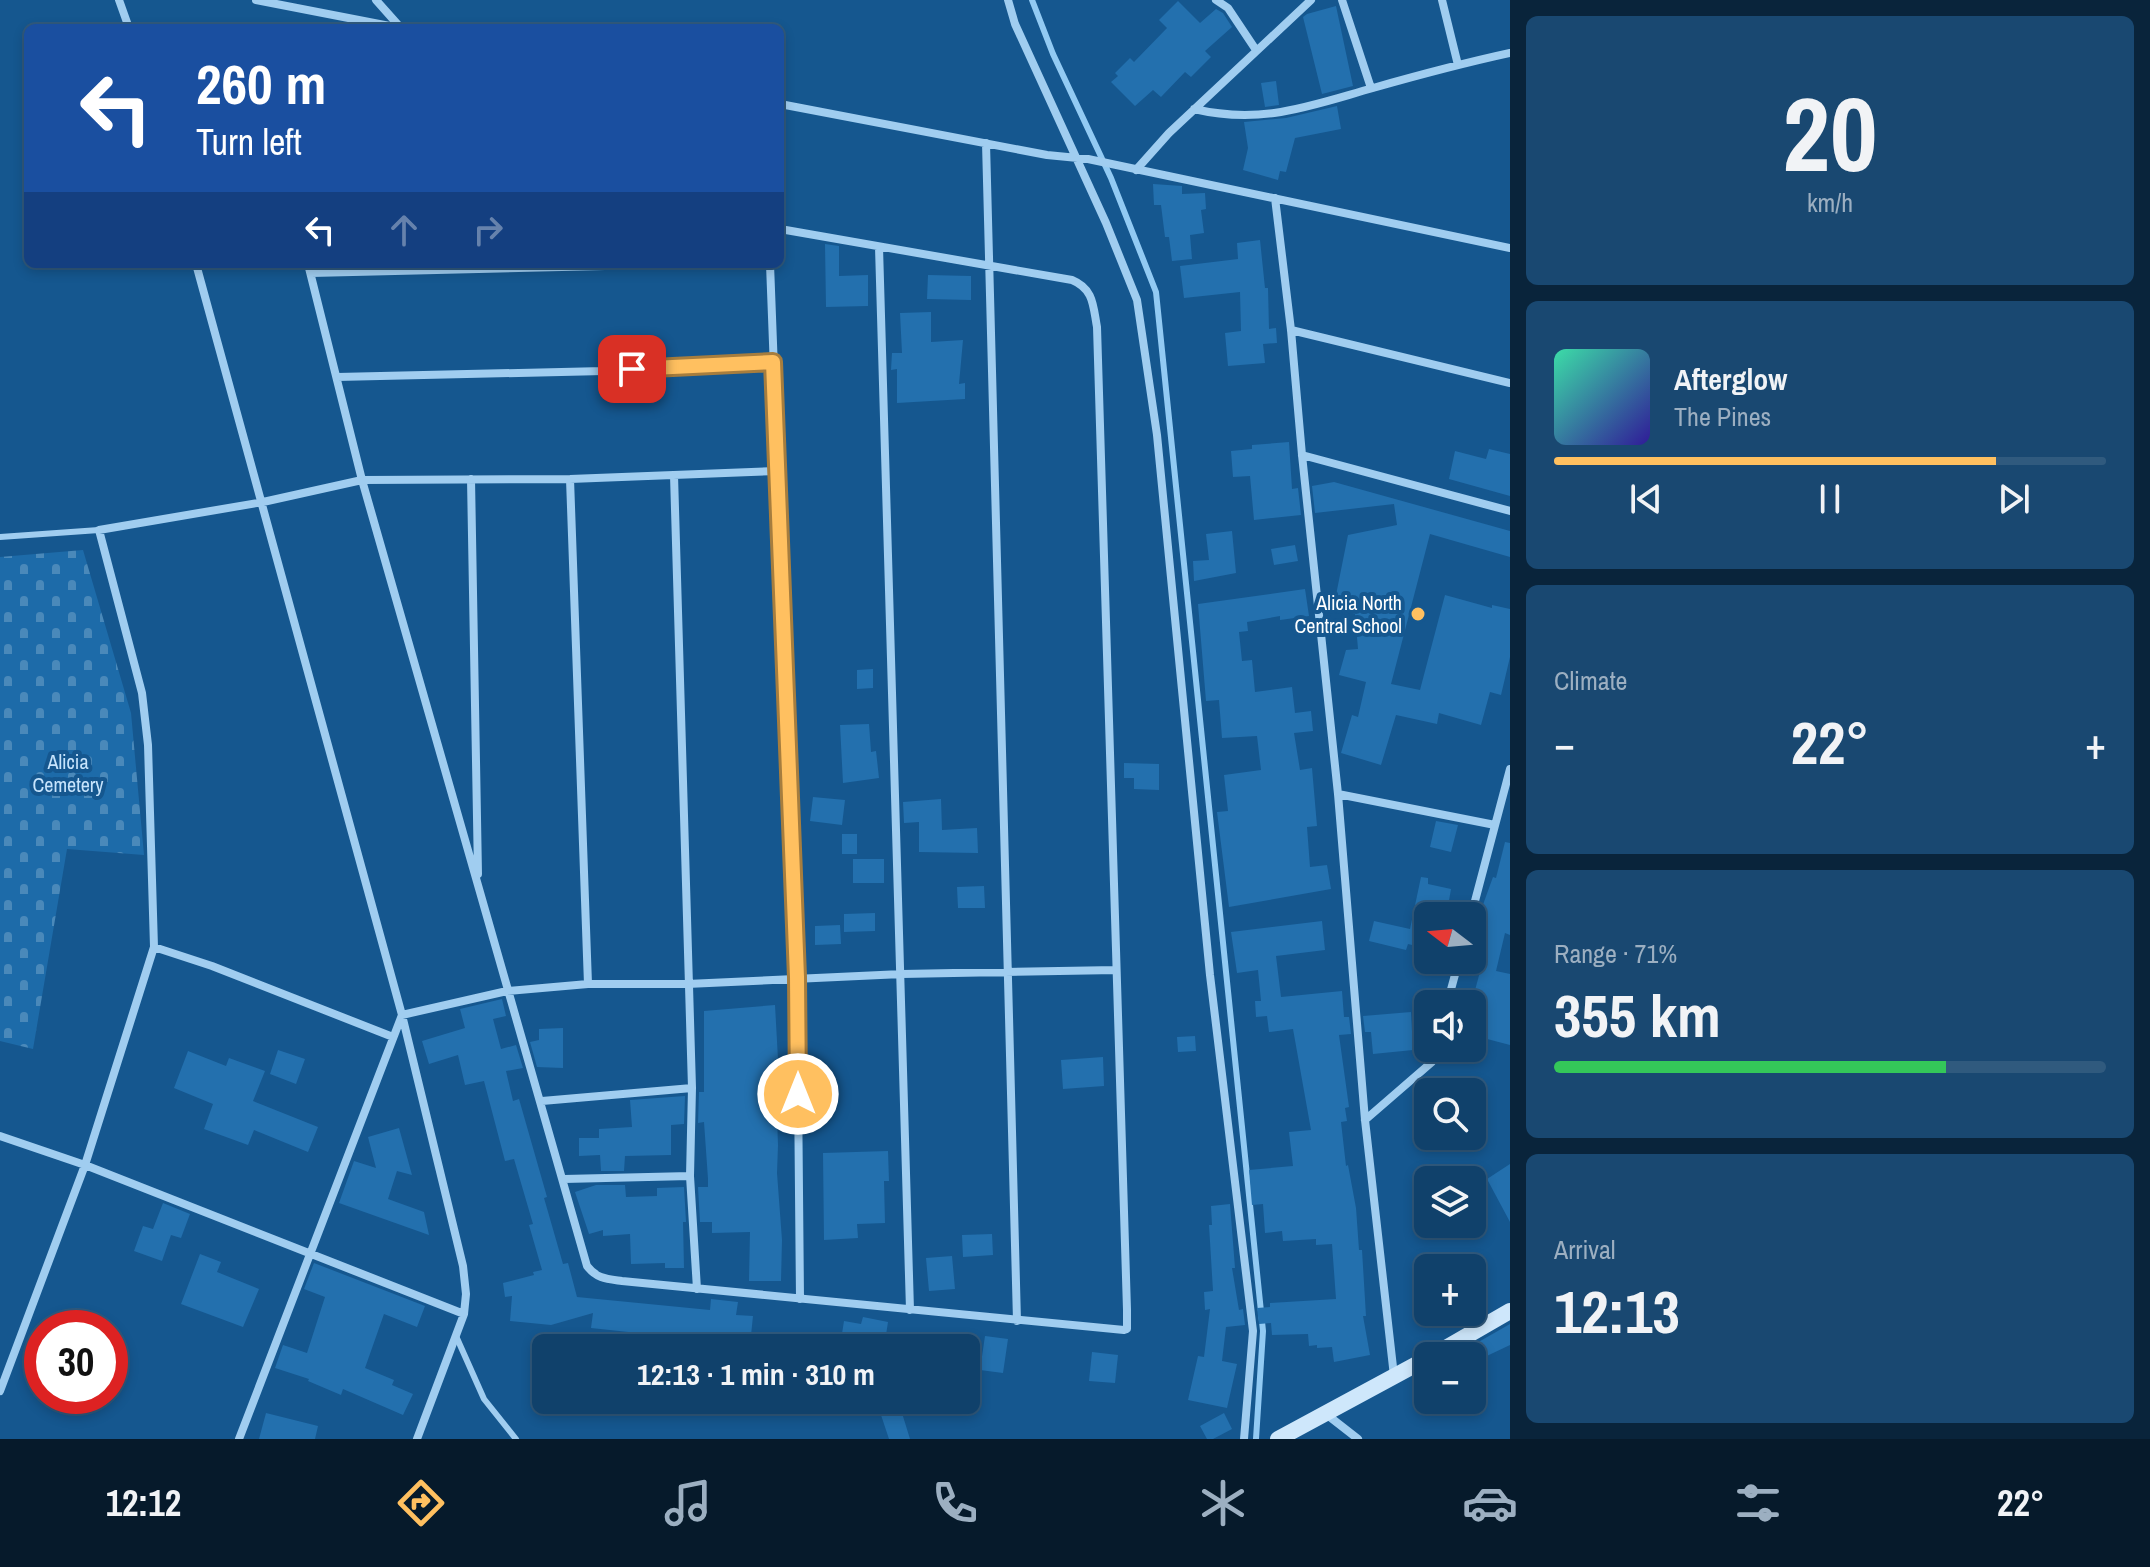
<!DOCTYPE html>
<meta charset="utf-8">
<style>
body{margin:0;font-family:"Archivo Narrow",sans-serif;background:#194871;color:#f1f3f6;height:100vh;display:flex;flex-direction:column;font-size:30px;white-space:nowrap}
*{box-sizing:border-box;margin:0}
p{font-size:26px;color:#9cafc1}
.icon{flex:none;width:44px;height:44px;fill:none;stroke:currentColor;stroke-width:2;stroke-linecap:round;stroke-linejoin:round}
.map{position:relative;flex:1;overflow:hidden}
.details{display:flex;flex-direction:column;gap:16px;padding:16px;background:#09243b;width:640px}
.details>*{flex:none}
.hud{position:absolute;left:24px;top:24px;width:760px;height:244px;border-radius:12px;box-shadow:0 4px 12px #0003,0 0 0 2px #305a7e;background:#1a4fa0;color:#fff;overflow:hidden}
.needle{width:52px;rotate:286deg}
.tools{position:absolute;left:1414px;top:902px;display:grid;gap:16px}
.tools a{display:grid;place-items:center;width:72px;height:72px;border-radius:12px;background:#10416b;box-shadow:0 4px 12px #0003,0 0 0 2px #305a7e;font-size:40px}
.speed{position:absolute;left:24px;top:1310px;display:flex;gap:16px;font-size:40px;font-weight:700;text-align:center}
.speed>*{display:grid;place-content:center;width:104px;height:104px;border-radius:50%;background:#10416b;box-shadow:0 4px 12px #0003,0 0 0 2px #305a7e;line-height:1}
.speed .limit{border:12px solid #d22;background:#fff;color:#111}
.pin{position:absolute;display:grid;place-items:center;width:68px;height:68px;color:#fff;margin:-34px;border-radius:16px;box-shadow:0 4px 12px #0006}
.me{position:absolute;width:88px;margin:-44px;rotate:0deg;stroke-linejoin:round;filter:drop-shadow(0 0 6px #0008)}
.turn{display:flex;align-items:center;gap:28px;height:168px;padding:0 40px;font-size:36px}
.turn .icon{width:104px;height:104px;stroke-width:2.5}
.turn b{display:block;font-size:56px;line-height:68px}
.lanes{display:flex;align-items:center;height:76px;padding:0 40px;background:#0003;justify-content:center;gap:40px;direction:ltr}
.lanes .off{opacity:.35}
.big{font-size:60px;font-weight:800;line-height:1.1}
.details .card{flex:1;display:flex;flex-direction:column;justify-content:center;gap:12px;min-width:0;padding:0 28px;border-radius:12px;background:#194871}
.details .dial{align-items:center;gap:0}
.dial b{font-size:104px;line-height:1}
.song{display:flex;align-items:center;gap:24px}
.cover{width:96px;height:96px;border-radius:12px;background:linear-gradient(135deg,hsl(160 70% 55%),hsl(250 70% 35%))}
.played{height:8px;border-radius:4px;background:linear-gradient(90deg,#ffc060 80%,#305a7e 80%)}
.keys{display:flex;justify-content:space-around;direction:ltr}
.heat{display:flex;justify-content:space-between;align-items:center;font-size:44px;direction:ltr}
.charge{height:12px;border-radius:6px;background:linear-gradient(90deg,#34c759 71%,#305a7e 0)}
.trip{position:absolute;left:532px;top:1334px;width:448px;height:80px;border-radius:12px;background:#10416b;box-shadow:0 4px 12px #0003,0 0 0 2px #305a7e;font-weight:800;line-height:80px;text-align:center}
.menu{display:flex;height:128px;justify-content:space-around;align-items:center;background:#061a2b;color:#9cafc1}
.menu .icon{width:56px;height:56px}
.menu .active{color:#ffc060}
.menu b{font-size:36px;color:#f1f3f6}
main{display:flex;flex:1;min-height:0}
.map>svg:first-child{display:block}
.cemetery{fill:url(#cemetery-stones)}
.lines{fill:none;stroke-linecap:round;stroke-linejoin:round}
.stream{stroke:#92caf3;stroke-width:6}
.building{fill:#2370ae}
.service{stroke:#a0cdf0;stroke-width:6}
.minor{stroke:#a0cdf0;stroke-width:8}
.secondary{stroke:#cee7fb;stroke-width:16}
.route-casing{stroke:#a67d3e;stroke-width:20}
.route{stroke:#ffc060;stroke-width:14}
.poi-dot{fill:#ffc060;stroke:#15578f;stroke-width:3}
.labels{text-anchor:middle;dominant-baseline:central;stroke-width:8;stroke-linejoin:round;paint-order:stroke}
.poi-label{font-size:20px;fill:#fff;stroke:#15578f;text-anchor:end}
.park-label{font-size:20px;fill:#c7e4fc;stroke:#15578f}
</style>
<main>
<div class="map">
<svg width="1510" height="1439" viewBox="0 0 1510 1439">
<defs>
<pattern id="cemetery-stones" width="16" height="16" patternUnits="userSpaceOnUse" patternTransform="scale(2)"><rect width="16" height="16" fill="#1d6ba9"/><path d="M2 7V4a2 2 0 0 1 4 0v3zM10 15v-3a2 2 0 0 1 4 0v3z" fill="#4a89ba"/></pattern>
</defs>
<rect width="100%" height="100%" fill="#15578f"/>
<path class="cemetery" d="M83 550 131 713 144 855 67 849 33 1049 0 1041V557Z"/>
<g class="lines">
<path class="stream" d="M1032 0 1053 54 1111 178 1156 292 1263 1331 1256 1439"/>
</g>
<path class="building" d="M1178 1 1200 23 1216 9 1223 13 1232 27 1205 51 1211 57 1191 77 1185 72 1161 97 1153 90 1135 106 1111 82 1118 76 1115 73 1130 58 1134 62 1167 28 1159 20Z
M1336 6 1353 86 1322 94 1303 17 1307 14Z
M1276 81 1279 105 1265 107 1261 83Z
M1337 106 1341 129 1295 138 1286 172 1280 171 1278 180 1243 170 1248 148 1244 122 1286 118Z
M1153 184 1182 186V194L1205 193 1206 209 1201 210 1204 233 1190 235 1192 259 1172 261 1169 237H1165L1161 205H1154Z
M1260 240 1265 288H1268L1269 329 1276 328 1277 343 1263 344 1265 363 1228 366 1225 333 1241 331 1240 292 1184 298 1180 266 1238 259 1237 243Z
M825 244 839 246V276L868 275V306L826 307Z
M928 275 971 276V300L927 299Z
M931 312V342L963 340 959 384 965 383V399L897 403V369L891 370 892 353H902L900 313Z
M1289 442 1292 489 1298 488 1301 515 1254 520 1250 476 1233 477 1231 451 1252 449V445Z
M1489 449 1510 454V496L1449 479 1455 451 1486 459Z
M1334 482 1510 531V557L1430 534 1391 684 1420 690 1445 595 1492 608V605L1510 609V657L1501 695 1490 692 1481 725 1439 713 1437 724 1396 715 1381 765 1341 753 1352 715 1358 717 1366 682 1339 675 1346 650 1358 649 1355 614 1333 610 1348 535 1397 525 1394 504 1315 513 1312 486Z
M1232 531 1236 573 1194 581 1193 561 1209 560 1206 534Z
M1295 545 1298 561 1274 565 1271 549Z
M1305 589 1309 616 1280 620V616L1247 622 1248 631 1239 632 1242 661 1252 660 1255 692 1292 687 1295 713 1311 711 1313 731 1294 733 1300 770 1312 768 1317 826 1307 827 1310 867 1327 865 1331 889 1229 907 1217 812 1228 811 1224 775 1261 770 1257 736 1222 738 1219 700 1206 701 1198 604Z
M873 669V688L857 689V670Z
M869 724 871 752 876 751 879 778 843 783 840 725Z
M1124 763 1159 764V790L1134 789V778H1124Z
M813 797 845 800 842 825 810 821Z
M941 799 942 830 977 828 978 853 919 852V822L904 823 903 802Z
M1436 821 1458 825 1451 852 1430 847Z
M842 834H857V854H842Z
M1505 842 1510 843V935L1505 933 1496 971 1510 974V1045L1472 1035V993L1474 994 1485 953 1472 950 1476 924 1493 877 1496 878Z
M853 859H884V883H853Z
M1421 877 1428 878V884L1451 889 1447 912 1428 908V949L1408 944 1406 950 1369 941 1374 921 1410 929Z
M984 886 985 908H958L957 887Z
M875 913V931L844 932V914Z
M1322 921 1325 950 1276 956 1281 997 1342 991 1344 1017H1349L1351 1034 1339 1035 1349 1107 1345 1108 1347 1121 1341 1122 1346 1166 1348 1165 1356 1208 1359 1250H1362L1366 1316H1363L1370 1355 1334 1362 1332 1347 1317 1348V1345L1309 1346 1308 1334 1272 1335 1271 1323 1259 1324 1257 1308 1270 1307V1303L1336 1299 1332 1244 1316 1245V1239L1283 1241 1282 1231 1265 1233 1263 1204 1252 1205 1249 1170 1293 1166 1289 1132 1311 1130 1293 1029 1269 1032 1267 1016 1256 1017 1255 1001H1261L1258 970 1237 973 1231 932Z
M840 925 841 944 815 945V926Z
M502 999 506 1016 493 1019 501 1049 516 1045 523 1068 506 1071 513 1101 519 1099 547 1197 544 1198 563 1264 568 1263 577 1297 710 1310 711 1299 738 1302 736 1315 753 1316 750 1345 591 1328 593 1313 551 1325 510 1321 512 1296 505 1297 503 1283 534 1275 533 1272 542 1270 529 1225 533 1224 514 1159 505 1161 484 1081 465 1085 458 1055 429 1064 422 1041 465 1028 460 1009Z
M775 1005 778 1059H775L778 1145 777 1173 782 1240 781 1281H749L750 1232 712 1233V1222H700L698 1187H708V1179L704 1122 698 1123 699 1092H704V1011Z
M1411 1012 1413 1050 1373 1054 1371 1032H1365L1363 1016Z
M563 1028V1068L537 1067 530 1042 539 1040V1029Z
M1195 1036 1196 1051 1178 1052 1177 1037Z
M278 1050 305 1059 296 1084 270 1074Z
M188 1051 226 1066 229 1058 265 1071 253 1101 318 1127 308 1152 254 1130 248 1145 204 1129 213 1104 174 1088Z
M1103 1057 1104 1086 1063 1089 1061 1060Z
M685 1096 684 1124 671 1125V1155L625 1156 624 1171H601L600 1155 579 1156V1138H599V1129L632 1127 630 1100Z
M399 1128 412 1175 397 1171 388 1199 424 1212 429 1235 339 1203 354 1161 376 1168 368 1137Z
M888 1151 889 1181H884L885 1223 857 1224 858 1238 824 1240 823 1153Z
M1510 1164V1222L1487 1179Z
M596 1185H625L626 1197 657 1196V1188L684 1187 686 1222H683L684 1268H665V1263L631 1264 630 1234 603 1236V1230L589 1234 575 1192Z
M163 1203 190 1214 181 1238 171 1235 162 1261 134 1251 143 1226 153 1229Z
M1230 1204 1235 1268H1232L1239 1310 1243 1309 1245 1325 1226 1327 1222 1361 1237 1364 1227 1408 1188 1400 1198 1356 1204 1357 1210 1309 1205 1310 1204 1292 1213 1291 1209 1225H1212L1211 1206Z
M992 1234 993 1255 963 1257 962 1235Z
M200 1254 221 1262 217 1272 259 1289 243 1327 181 1304Z
M952 1256 955 1289 929 1291 926 1258Z
M314 1263 425 1306 417 1327 384 1314 365 1368 394 1380 392 1385 413 1394 403 1415 343 1389 341 1395 308 1381 309 1379 275 1368 283 1345 307 1353 325 1297 304 1289Z
M863 1317 888 1322 886 1335 917 1342 916 1348 840 1346 844 1321 861 1324Z
M1510 1324V1345L1472 1363V1356H1454Z
M985 1336 1008 1339 1003 1373 980 1370Z
M1092 1352 1118 1355 1115 1383 1089 1381Z
M876 1400H898L910 1439H889Z
M266 1413 318 1426 315 1439H259Z
M1224 1413 1232 1429 1213 1439H1207L1200 1426Z"/>
<g class="lines">
<path class="service" d="M0 537 99 530
M456 1336 484 1399 516 1439"/>
<path class="minor" d="M119 0 129 28
M256 0 400 28
M376 0 400 27
M1008 0 1015 24 1106 223 1137 300 1157 435 1210 975 1253 1331 1244 1439
M1216 0 1228 8 1256 50
M1342 0 1371 88
M1442 0 1458 65
M780 104 1047 155 1088 159 1510 248
M1194 109C1262 125 1309 106 1373 88 1419 75 1464 63 1510 53
M986 143 1017 1321
M1136 170 1169 133 1311 0
M1275 198 1291 330 1302 455 1338 794 1365 1120 1394 1376
M879 247 910 1310
M196 264 402 1015 463 1266 466 1294 464 1314 417 1439
M308 264 362 480 587 1266C597 1279 607 1279 622 1281L1124 1330 1127 1329V1310L1097 327C1093 306 1094 289 1072 280L780 229
M770 264 797 977 800 1299
M311 273 691 264
M1291 330 1510 383
M337 377 604 371 773 362
M1302 455 1510 511
M674 475 692 1088 690 1176 697 1289
M471 479 478 874
M570 479 588 984
M1338 794 1495 825
M1471 916 1510 769
M154 947 212 966 393 1037
M1447 1004 1459 960
M542 1101 692 1088
M1365 1120 1432 1062 1436 1048
M0 1136 85 1165 464 1314
M564 1179 690 1176
M0 1391 85 1165 154 947 148 745 142 693 99 530 263 502 362 480 570 479 777 471
M1326 1414 1358 1439
M239 1439 402 1015 507 991 588 984H687L902 974 1116 970"/>
<path class="secondary" d="M1432 1356 1510 1311
M1278 1439 1428 1358"/>
</g>
<g class="lines">
<g class="route-casing">
<path id="route" d="M632 369 773 362 797 977 798 1094"/>
</g>
<use href="#route" class="route"/>
</g>
<circle class="poi-dot" cx="1418" cy="614" r="8"/>
<g class="labels">
<g class="poi-label">
<text x="1402" y="602">Alicia North<tspan x="1402" dy="23">Central School</tspan></text>
</g>
<g class="park-label">
<text x="68" y="761">Alicia<tspan x="68" dy="23">Cemetery</tspan></text>
</g>
</g>
</svg>
<div class="tools">
<a><svg class="needle" viewBox="-14 -14 28 28"><path d="M0-13l5 13h-10z" fill="#e53935"/><path d="M0 13l5-13h-10z" fill="#9cafc1"/></svg></a>
<a><svg class="icon" aria-label="sound" viewBox="0 0 24 24"><path d="M4 9h4l5-4v14l-5-4H4zM17 9q2 3 0 6"/></svg></a>
<a><svg class="icon" aria-label="search" viewBox="0 0 24 24"><circle cx="10" cy="10" r="6"/><path d="M15 15l6 6"/></svg></a>
<a><svg class="icon" aria-label="layers" viewBox="0 0 24 24"><path d="M12 4l9 5-9 5-9-5zM3 14l9 5 9-5"/></svg></a>
<a>+</a>
<a>−</a>
</div>
<div class="speed"><div class="limit">30</div></div>
<div class="pin" style="left:632px;top:369px;background:#d93025"><svg class="icon" aria-label="arrive" viewBox="0 0 24 24"><path d="M6 21V4h12l-3 4 3 4H6"/></svg></div>
<svg class="me" style="left:798px;top:1094px" viewBox="-20 -20 40 40"><circle r="17" fill="#ffc060" stroke="#fff" stroke-width="3"/><path d="M0-11L8 9 0 5-8 9z" fill="#fff"/></svg>
<div class="trip">12:13 · 1 min · 310 m</div>
<div class="hud">
<div class="turn"><svg class="icon" aria-label="left" viewBox="0 0 24 24"><path d="M17 20v-9H6M10 6l-5 5 5 5"/></svg><div><b>260 m</b>Turn left</div></div>
<div class="lanes"><svg class="icon" aria-label="left" viewBox="0 0 24 24"><path d="M17 20v-9H6M10 6l-5 5 5 5"/></svg><svg class="icon off" aria-label="ahead" viewBox="0 0 24 24"><path d="M12 20V5M6 11l6-6 6 6"/></svg><svg class="icon off" aria-label="right" viewBox="0 0 24 24"><path d="M7 20v-9h11M14 6l5 5-5 5"/></svg></div>
</div>
</div>
<section class="details">
<div class="card dial"><b>20</b><p>km/h</p></div>
<div class="card">
<div class="song"><i class="cover"></i><div><b>Afterglow</b><p>The Pines</p></div></div>
<div class="played"></div>
<div class="keys"><svg class="icon" aria-label="previous" viewBox="0 0 24 24"><path d="M18 5L8 12l10 7zM5 5v14"/></svg><svg class="icon" aria-label="pause" viewBox="0 0 24 24"><path d="M8 5v14M16 5v14"/></svg><svg class="icon" aria-label="next" viewBox="0 0 24 24"><path d="M6 5l10 7-10 7zM19 5v14"/></svg></div>
</div>
<div class="card"><p>Climate</p>
<div class="heat"><a>−</a><b class="big">22°</b><a>+</a></div>
</div>
<div class="card"><p>Range · 71%</p><b class="big">355 km</b><div class="charge"></div></div>
<div class="card"><p>Arrival</p><b class="big">12:13</b></div>
</section>
</main>
<nav class="menu">
<b>12:12</b>
<svg class="icon active" aria-label="directions" viewBox="0 0 24 24"><path d="M12 3l9 9-9 9-9-9zM9 14v-3h6M13 9l2 2-2 2"/></svg>
<svg class="icon" aria-label="music" viewBox="0 0 24 24"><path d="M9 18V5l10-2v13"/><circle cx="6" cy="18" r="3"/><circle cx="16" cy="16" r="3"/></svg>
<svg class="icon" aria-label="phone" viewBox="0 0 24 24"><path d="M5 4h4l2 5-3 2q2 4 5 5l2-3 5 2v4C11 20 4 13 5 4z"/></svg>
<svg class="icon" aria-label="climate" viewBox="0 0 24 24"><path d="M12 3v18M4 7l16 10M4 17L20 7"/></svg>
<svg class="icon" aria-label="car" viewBox="0 0 24 24"><path d="M5 17H2v-5l4-1 3-4h7l3 4 3 1v5h-3M9 17h6M6 11h13"/><circle cx="7" cy="17" r="2"/><circle cx="17" cy="17" r="2"/></svg>
<svg class="icon" aria-label="filters" viewBox="0 0 24 24"><path d="M4 7h16M4 17h16"/><circle cx="9" cy="7" r="2"/><circle cx="15" cy="17" r="2"/></svg>
<b>22°</b>
</nav>
